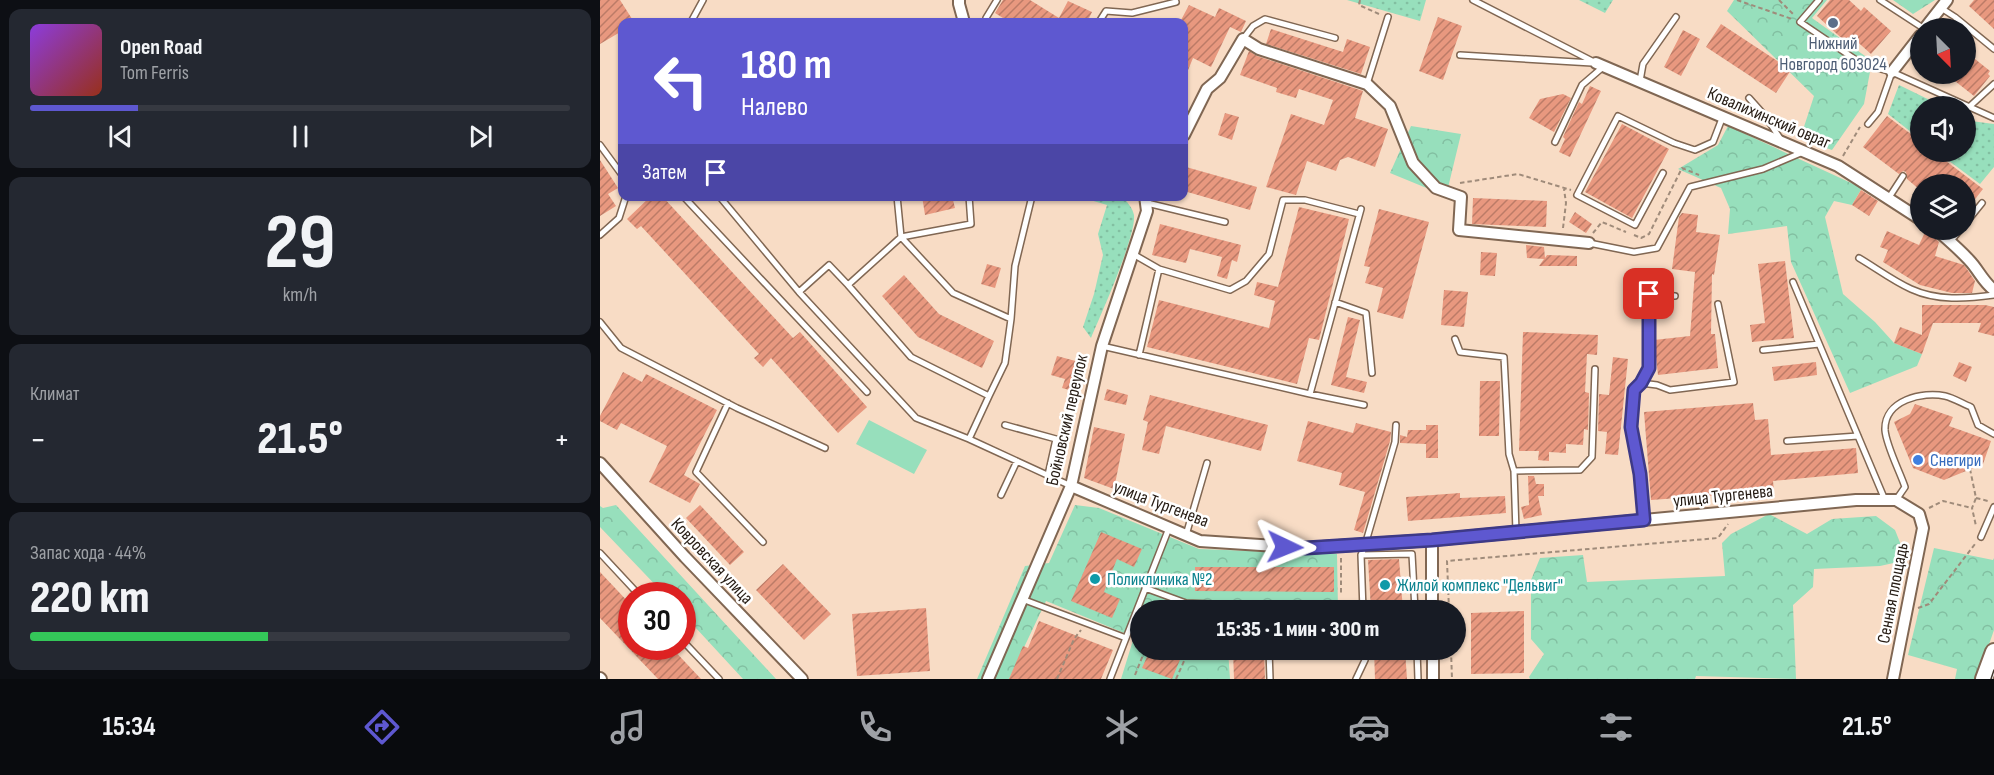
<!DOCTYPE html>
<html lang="ru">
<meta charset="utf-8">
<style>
body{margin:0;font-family:"Sofia Sans Condensed",sans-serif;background:#242831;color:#f1f3f6;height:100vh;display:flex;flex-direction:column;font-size:22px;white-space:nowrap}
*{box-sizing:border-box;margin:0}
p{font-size:20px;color:#9ea1a6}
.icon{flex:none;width:33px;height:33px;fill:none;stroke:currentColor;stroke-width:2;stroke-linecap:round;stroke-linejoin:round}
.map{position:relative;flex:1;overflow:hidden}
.sheet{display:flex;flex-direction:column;gap:9px;padding:9px;background:#0d0f14;width:600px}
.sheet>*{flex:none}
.banner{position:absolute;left:18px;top:18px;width:570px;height:183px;border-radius:12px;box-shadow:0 2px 4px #0004;background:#5e58d0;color:#fff;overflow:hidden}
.needle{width:39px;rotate:156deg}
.tools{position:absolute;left:1310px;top:18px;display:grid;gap:12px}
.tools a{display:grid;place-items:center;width:66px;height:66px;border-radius:50%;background:#171b24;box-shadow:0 2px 4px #0004;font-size:30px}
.speed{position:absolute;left:18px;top:582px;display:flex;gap:12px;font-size:30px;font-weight:700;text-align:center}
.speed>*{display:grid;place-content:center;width:78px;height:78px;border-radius:50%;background:#171b24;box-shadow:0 2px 4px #0004;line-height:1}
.speed .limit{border:9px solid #d22;background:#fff;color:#111}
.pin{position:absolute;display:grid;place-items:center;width:51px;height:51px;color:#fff;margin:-26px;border-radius:12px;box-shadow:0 3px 9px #0006}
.me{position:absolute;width:66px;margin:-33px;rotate:92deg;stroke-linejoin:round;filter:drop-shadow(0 0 4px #0008)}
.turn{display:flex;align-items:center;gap:21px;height:126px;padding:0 24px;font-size:27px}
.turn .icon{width:78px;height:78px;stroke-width:2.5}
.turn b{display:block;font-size:42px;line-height:51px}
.then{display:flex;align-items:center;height:57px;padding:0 24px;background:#0003;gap:12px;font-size:22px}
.big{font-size:45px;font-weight:800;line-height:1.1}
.sheet .card{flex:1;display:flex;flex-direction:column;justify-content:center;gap:9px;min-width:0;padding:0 21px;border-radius:12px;background:#242831}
.sheet .dial{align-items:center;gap:0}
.dial b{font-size:78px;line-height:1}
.song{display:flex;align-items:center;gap:18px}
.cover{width:72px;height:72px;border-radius:9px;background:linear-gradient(135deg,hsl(270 70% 55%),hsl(10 70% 35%))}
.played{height:6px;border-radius:3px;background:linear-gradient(90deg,#5e58d0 20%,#363941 20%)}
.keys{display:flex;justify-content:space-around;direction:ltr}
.heat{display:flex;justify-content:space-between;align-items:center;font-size:33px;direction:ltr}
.charge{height:9px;border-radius:4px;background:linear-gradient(90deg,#34c759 44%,#363941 0)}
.trip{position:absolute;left:530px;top:600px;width:336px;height:60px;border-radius:30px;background:#171b24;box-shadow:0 2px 4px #0004;font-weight:800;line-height:60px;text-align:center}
.tab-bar{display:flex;height:96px;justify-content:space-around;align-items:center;background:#090b0e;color:#9ea1a6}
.tab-bar .icon{width:42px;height:42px}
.tab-bar .active{color:#5e58d0}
.tab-bar b{font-size:27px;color:#f1f3f6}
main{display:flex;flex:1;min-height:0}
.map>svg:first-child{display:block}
.grass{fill:url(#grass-dots)}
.forest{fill:url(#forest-crowns)}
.garden{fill:#97dfbc}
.building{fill:url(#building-hatch)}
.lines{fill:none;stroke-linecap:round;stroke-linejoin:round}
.lane-casing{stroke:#806753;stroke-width:8}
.street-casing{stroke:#806753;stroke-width:14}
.primary-casing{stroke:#806753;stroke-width:20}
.path{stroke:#9f8b7a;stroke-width:2;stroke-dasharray:4.5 3;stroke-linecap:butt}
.lane{stroke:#fff;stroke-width:5}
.street{stroke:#fff;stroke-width:10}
.primary{stroke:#fff;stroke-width:16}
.tram{stroke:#42362c;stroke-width:1.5}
.route-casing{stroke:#3d3987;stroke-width:15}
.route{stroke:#5e58d0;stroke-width:10}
.service-dot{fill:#5c6f8a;stroke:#fff;stroke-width:2}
.shop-dot{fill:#3f7fe0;stroke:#fff;stroke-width:2}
.culture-dot{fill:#0f9aa8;stroke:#fff;stroke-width:2}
.labels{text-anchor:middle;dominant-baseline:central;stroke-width:5;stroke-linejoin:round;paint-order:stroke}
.service-label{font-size:18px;fill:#4e5e75;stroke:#fff}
.street-label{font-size:18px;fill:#251b13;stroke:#fff}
.shop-label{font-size:18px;fill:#366cbe;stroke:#fff;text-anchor:start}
.culture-label{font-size:18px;fill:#0d838f;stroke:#fff;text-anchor:start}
</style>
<main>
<section class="sheet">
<div class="card">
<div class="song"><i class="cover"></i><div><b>Open Road</b><p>Tom Ferris</p></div></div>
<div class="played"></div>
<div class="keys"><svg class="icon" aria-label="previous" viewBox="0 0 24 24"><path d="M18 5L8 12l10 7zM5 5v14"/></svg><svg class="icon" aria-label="pause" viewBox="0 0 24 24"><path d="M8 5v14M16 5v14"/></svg><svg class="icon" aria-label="next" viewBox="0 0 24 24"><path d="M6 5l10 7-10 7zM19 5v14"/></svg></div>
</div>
<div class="card dial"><b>29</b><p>km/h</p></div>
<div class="card"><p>Климат</p>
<div class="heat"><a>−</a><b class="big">21.5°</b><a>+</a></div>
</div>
<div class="card"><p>Запас хода · 44%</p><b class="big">220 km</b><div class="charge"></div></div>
</section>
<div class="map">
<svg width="1394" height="679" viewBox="0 0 1394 679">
<defs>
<pattern id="grass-dots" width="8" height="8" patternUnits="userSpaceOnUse" patternTransform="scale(1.5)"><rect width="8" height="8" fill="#97dfbc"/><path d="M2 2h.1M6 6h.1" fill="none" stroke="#82bfa1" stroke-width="1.8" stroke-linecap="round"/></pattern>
<pattern id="forest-crowns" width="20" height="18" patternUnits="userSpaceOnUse" patternTransform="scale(1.5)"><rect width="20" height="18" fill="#97dfbc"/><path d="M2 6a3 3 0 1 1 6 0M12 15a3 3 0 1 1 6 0" fill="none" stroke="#82bfa1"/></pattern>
<pattern id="building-hatch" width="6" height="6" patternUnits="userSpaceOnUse" patternTransform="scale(1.5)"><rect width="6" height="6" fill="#e8987f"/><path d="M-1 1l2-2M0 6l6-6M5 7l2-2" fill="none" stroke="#bc7b67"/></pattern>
</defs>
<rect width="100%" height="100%" fill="#f8dcc5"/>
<path class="grass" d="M747 0H826L820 21Z
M979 0H1013L1005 13Z
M1299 85 1342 106H1320V139L1288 114Z
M1365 118 1371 121 1394 124V167L1380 184 1337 152H1365Z
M480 197H521C527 200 533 209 534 215 536 237 501 314 491 338L483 327 494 294 503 255 498 234 507 205Z"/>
<path class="forest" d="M1134 0H1227L1212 18 1272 61 1264 104 1232 150 1200 139 1214 96 1127 11Z
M1293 0H1335L1313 14Z
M811 126 861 134 846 196 790 173Z
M1128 126 1262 188 1252 205 1234 201 1225 217 1243 294 1275 322 1294 343 1322 354 1317 366 1250 393 1191 262 1187 226 1128 234 1130 209 1121 188 1078 169 1118 145Z
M16 505 176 679H143L83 614 82 596 65 595 0 527V506L3 508Z
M475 505 499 508 599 549 737 554 738 610H540V650H628L630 679H521L534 637 446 601 409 679H377L425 566 449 563Z
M1169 514 1207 534 1232 519 1276 516 1295 530 1307 560 1280 566 1214 569 1213 587 1193 605 1196 679 1096 676 1095 679H930L929 677 944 654 931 639V580L940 558 983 555 987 582 1125 576 1122 543 1131 534Z
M1334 548 1393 560 1394 558V630L1377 679H1355L1357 669 1308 655Z"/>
<path class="garden" d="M269 420 327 450 314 474 256 444Z"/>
<path class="building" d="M0 0H20L34 22H22V31L0 44Z
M403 0H430L459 18 468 1 492 12 487 22H400L403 18 395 13Z
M1230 0H1249L1261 11 1264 7 1291 31 1271 54 1252 37 1247 43 1217 16Z
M1374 0H1394V29L1369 6Z
M589 5 615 17 619 8 646 21 641 32 630 27 611 67 593 58 584 80V22H580Z
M838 17 862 26 843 80 819 71Z
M1121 24 1191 70 1176 93 1106 47Z
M671 29 743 52 747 39 770 47 761 74 666 44Z
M1083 30 1100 39 1081 76 1064 67Z
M649 51 657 56 763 91 755 118 788 129 775 167 748 157 740 160 736 171 707 161 696 195 666 187 691 114 724 125 733 100 699 89 696 98 676 92 677 88 640 75Z
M1365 51 1390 71 1388 74 1390 76 1374 96 1346 74H1365Z
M990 86 1001 91 970 157 959 152 965 139 963 137 979 102 982 104Z
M963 94 971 98 954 132 929 118 940 99Z
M625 113 639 117 632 140 618 135Z
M1287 116 1320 141V152H1334L1383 189 1365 212V184H1320V190L1307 179 1306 172 1303 171 1299 174 1263 147Z
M1022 124 1069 149 1032 218 985 192Z
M0 160 18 188 8 194 16 206 0 216Z
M586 167 657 187 650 210 584 191V175Z
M1261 190 1278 201 1269 216 1252 205Z
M51 196H62L193 338 200 332 267 407 238 433 171 358 163 367 154 358 159 354 41 226 37 229 27 219Z
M322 196H352L355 208 325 215Z
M873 198 947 201 946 227 872 224Z
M699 207 749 219 719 340 709 338 697 384 547 347 559 300 669 328 675 301 654 295 657 282 678 287Z
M779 209 829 222 803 319 777 312 783 288 765 283 770 267 764 266Z
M975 212 992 224 986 233 969 222Z
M1082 213 1098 215 1096 232 1120 235 1114 275 1112 274 1111 334H1115L1118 368 1058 375 1054 340 1090 336 1095 272 1072 269 1079 217Z
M560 224 641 245 637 262 632 260 627 279 617 276 622 257 590 249 586 263 552 255Z
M1326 230H1330L1332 235 1339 242 1335 256 1364 265 1369 272 1375 281 1372 293H1352L1320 285 1283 262 1288 250 1280 247 1287 231 1319 245Z
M926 245 944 247 945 258 947 255 977 256V266H939L944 259 927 258Z
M881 252 897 253 895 276 880 275Z
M1185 261 1194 338 1152 342 1150 325 1165 323 1158 264Z
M387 264 401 268 395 288 381 284Z
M304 275 339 314 394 341 382 368 318 337 282 296Z
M844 290 868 292 864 327 841 325Z
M1322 305H1385L1394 307V336L1378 332 1381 323H1333L1322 354 1294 343 1300 327 1322 335Z
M748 317 760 320 746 377 767 382 764 393 731 385Z
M923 332 998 335 997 355 987 354 985 392 989 393 988 430 984 429 983 445 966 444V453L949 452V461L938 460 939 451H919Z
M457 356 483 363 473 391 462 388 465 379 451 375Z
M1013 357 1028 359 1018 455 1005 454 1007 432 998 431 999 394 1009 395Z
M1216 362 1217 375 1174 381 1172 367Z
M1359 362 1372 367 1366 382 1353 376Z
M23 372 42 382 46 374 117 410 84 475 100 484 90 503 49 482 67 446 21 423 17 430 0 421V416Z
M880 381H900L899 436H879Z
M507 389 528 395 526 405 504 400Z
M550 395 668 425 661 451 566 426 559 454 542 450 548 422 543 420Z
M1153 403 1155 420 1168 419 1171 455 1256 448 1258 473 1173 481 1174 491 1051 500 1044 412Z
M1315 404 1353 417 1349 426 1391 441 1383 464 1344 480 1313 468 1294 422 1310 414Z
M708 421 753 433 756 423 791 432 790 441 763 533 754 530 765 492 739 485 742 473 697 461Z
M826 425H838V458H826V444L800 443V435L807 437 808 430H826Z
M494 427 525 434 514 489 484 478Z
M928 476H934L936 484H944V496H938L942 515 924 519 921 507 929 505Z
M860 493V498L905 496 906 513 808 521 806 497Z
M100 505 144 552 130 565 86 518Z
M501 532 542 549 534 567 517 559 504 592 520 599 512 618 471 601Z
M799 559 803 610H771L768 560Z
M183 564 231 614 204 640 156 590Z
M595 567H734V592L595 591Z
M0 572 32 606V646H70L101 679H58L0 618Z
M326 608 330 671 257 676 252 614Z
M924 611V673L871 674V613Z
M439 621 513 650 501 679H409L423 646 428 648Z
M550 650H584L572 679 542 668Z
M633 650H664L665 679H634Z
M774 650H805L807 679H775Z"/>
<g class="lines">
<g class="lane-casing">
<path id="lane" d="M873 0 996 63
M1219 0 1200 22 1262 64 1292 72 1394 118
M1280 0 1323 28
M1341 8 1355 17 1394 49
M91 22 103 0
M387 22 386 18 397 0
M499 22 506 11 532 13 576 2
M643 39 653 26 665 19 735 38
M860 55 992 63
M1040 81 1043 64 1076 17
M767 84 788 17
M1149 98 1166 117 1181 140
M1368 108 1394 84
M1268 124 1278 112 1292 72
M955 142 982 85 1003 67
M0 145 22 175
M1063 173 1035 225 977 195 1018 116 1074 143 1095 150 1113 142 1123 116
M83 196 267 392
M119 196 199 292 316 418 369 439 471 486
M297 196 301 237 371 224 369 196
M1288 199 1303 176
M547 203 625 222
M1365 224 1382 203
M0 235 19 218 26 196
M1350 242 1360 230
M989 243 1034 252 1057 248 1090 187 1163 169 1203 152
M533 254 559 269
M1259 258C1276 268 1293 281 1311 289 1337 301 1366 299 1394 295
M1193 282 1285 500
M199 292 229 265 248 285
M735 302 766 313 772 373
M411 319 415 266 432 196
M0 322 21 348 137 408 225 448
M855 339 860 352 904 357 909 454 914 471 916 532
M502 346 710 394 761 209
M1163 350 1219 344
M539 355 559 269 630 290 646 281 669 254 683 200H705L759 214
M1041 383 1049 368V294L1075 296
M710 394 764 405
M128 403 96 472 163 542
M405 425 456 439 448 475
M369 439 389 396 311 357 248 285 301 237 353 293 411 319 405 363 389 396
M1187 441 1258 436
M914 471 980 470 992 457 995 369
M401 495 417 461
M1296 500 1305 487C1300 472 1286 445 1285 430 1284 400 1323 391 1345 396 1354 398 1363 404 1371 407L1378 425 1394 434
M1044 520 1039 474 1031 427 1034 390 1041 383 1057 385 1070 390 1134 382 1118 304
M586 535 607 463
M1381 537 1394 507
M0 553 40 596
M761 555 812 554 815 610
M545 588 586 603 666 606
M422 599 526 638 510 679
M666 610V606L741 604
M763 610 761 555 765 545 795 442 796 425
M526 638 569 528
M82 640 119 679
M669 650 670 679
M817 650 818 679
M756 679 765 660V650"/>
</g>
<g class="street-casing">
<path id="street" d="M359 0V4L364 22
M1325 28 1347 0
M996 63 1238 166 1320 219
M1292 72 1320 36
M584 135 607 89 620 78 643 39 659 49 767 84 790 106 813 163 836 188 861 197 859 230 989 243
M1337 230C1347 239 1359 249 1369 260 1378 269 1383 282 1394 290
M0 463 85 557 202 679
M471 486 600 541 706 548 832 540 1256 500H1296L1319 514 1323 528 1293 679
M832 540V610
M833 650V679
M0 678 1 679
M388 679 471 486 502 346 547 211 545 196"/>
</g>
<g class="primary-casing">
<path id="primary" d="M1384 679 1394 652"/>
</g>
<path class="path" d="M760 0 759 5 779 14
M1137 0 1192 19
M1179 0 1194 15
M1243 156 1260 127
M860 183 918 174 971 190
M963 228 966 203 964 189
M993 233 1002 222 1026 232
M1034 235 1041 238 1049 234 1082 168 1099 175
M1370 469 1376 498 1372 508 1376 526
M1376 498 1388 501
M1329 508 1343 501 1372 508
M741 558V594
M1318 608 1329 604 1375 544
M849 610 847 561 1118 538 1128 524
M851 650 852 679
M535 675 545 650
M457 679 474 639 481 630
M576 679 589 650"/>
<use href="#lane" class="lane"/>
<use href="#street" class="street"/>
<use href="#primary" class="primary"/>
<path class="tram" d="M1391 679 1394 670"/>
</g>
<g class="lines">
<g class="route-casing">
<path id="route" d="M685 547 706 548 832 540 1044 520 1040 474 1031 427 1034 390 1041 383 1049 368V294"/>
</g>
<use href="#route" class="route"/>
</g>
<circle class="service-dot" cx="1233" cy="23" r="6"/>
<circle class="shop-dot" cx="1318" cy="460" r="6"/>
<g class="culture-dot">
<circle cx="495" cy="579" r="6"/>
<circle cx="785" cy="585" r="6"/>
</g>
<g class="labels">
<g class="service-label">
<text x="1233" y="43">Нижний<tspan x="1233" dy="21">Новгород 603024</tspan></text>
</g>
<g class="street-label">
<text transform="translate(1169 118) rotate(23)">Ковалихинский овраг</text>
<text transform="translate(467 420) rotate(-77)">Бойновский переулок</text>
<text transform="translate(1123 496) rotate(-6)">улица Тургенева</text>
<text transform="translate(561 504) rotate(21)">улица Тургенева</text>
<text transform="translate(112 561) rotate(47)">Ковровская улица</text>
<text transform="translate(1293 593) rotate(-79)">Сенная площадь</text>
</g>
<g class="shop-label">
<text x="1330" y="460">Снегири</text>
</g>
<g class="culture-label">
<text x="507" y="579">Поликлиника №2</text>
<text x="797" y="585">Жилой комплекс "Дельвиг"</text>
</g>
</g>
</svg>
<div class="tools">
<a><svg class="needle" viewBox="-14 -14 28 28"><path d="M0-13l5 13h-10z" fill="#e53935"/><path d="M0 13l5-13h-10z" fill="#9ea1a6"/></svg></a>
<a><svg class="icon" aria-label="sound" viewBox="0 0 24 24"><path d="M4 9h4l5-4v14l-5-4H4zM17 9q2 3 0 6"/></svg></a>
<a><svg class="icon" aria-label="layers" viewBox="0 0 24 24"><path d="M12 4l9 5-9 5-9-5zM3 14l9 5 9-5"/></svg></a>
</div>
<div class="speed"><div class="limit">30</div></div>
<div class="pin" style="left:1049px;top:294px;background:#d93025"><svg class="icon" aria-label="arrive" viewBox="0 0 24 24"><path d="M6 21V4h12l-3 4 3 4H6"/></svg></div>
<svg class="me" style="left:685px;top:547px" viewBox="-20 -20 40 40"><path d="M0-17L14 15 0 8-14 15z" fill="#5e58d0" stroke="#fff" stroke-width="4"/></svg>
<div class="trip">15:35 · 1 мин · 300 m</div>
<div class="banner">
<div class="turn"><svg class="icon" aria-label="left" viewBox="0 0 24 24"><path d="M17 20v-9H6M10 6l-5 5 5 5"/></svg><div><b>180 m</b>Налево</div></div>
<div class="then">Затем<svg class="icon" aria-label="arrive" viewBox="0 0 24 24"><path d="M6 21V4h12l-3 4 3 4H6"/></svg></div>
</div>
</div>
</main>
<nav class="tab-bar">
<b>15:34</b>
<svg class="icon active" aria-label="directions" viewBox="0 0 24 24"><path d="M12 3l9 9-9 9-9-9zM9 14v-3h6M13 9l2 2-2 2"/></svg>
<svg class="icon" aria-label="music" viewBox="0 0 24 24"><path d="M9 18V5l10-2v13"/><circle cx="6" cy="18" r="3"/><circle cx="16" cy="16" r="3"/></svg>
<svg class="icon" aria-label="phone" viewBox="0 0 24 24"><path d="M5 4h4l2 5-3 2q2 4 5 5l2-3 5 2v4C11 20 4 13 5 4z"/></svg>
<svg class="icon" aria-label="climate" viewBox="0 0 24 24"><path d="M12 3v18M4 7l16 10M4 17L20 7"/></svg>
<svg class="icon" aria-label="car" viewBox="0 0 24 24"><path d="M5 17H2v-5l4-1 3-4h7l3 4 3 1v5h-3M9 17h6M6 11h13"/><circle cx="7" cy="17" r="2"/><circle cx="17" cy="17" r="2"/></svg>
<svg class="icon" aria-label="filters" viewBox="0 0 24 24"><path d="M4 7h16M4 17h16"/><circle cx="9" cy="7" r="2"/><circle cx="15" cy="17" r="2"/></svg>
<b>21.5°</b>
</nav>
